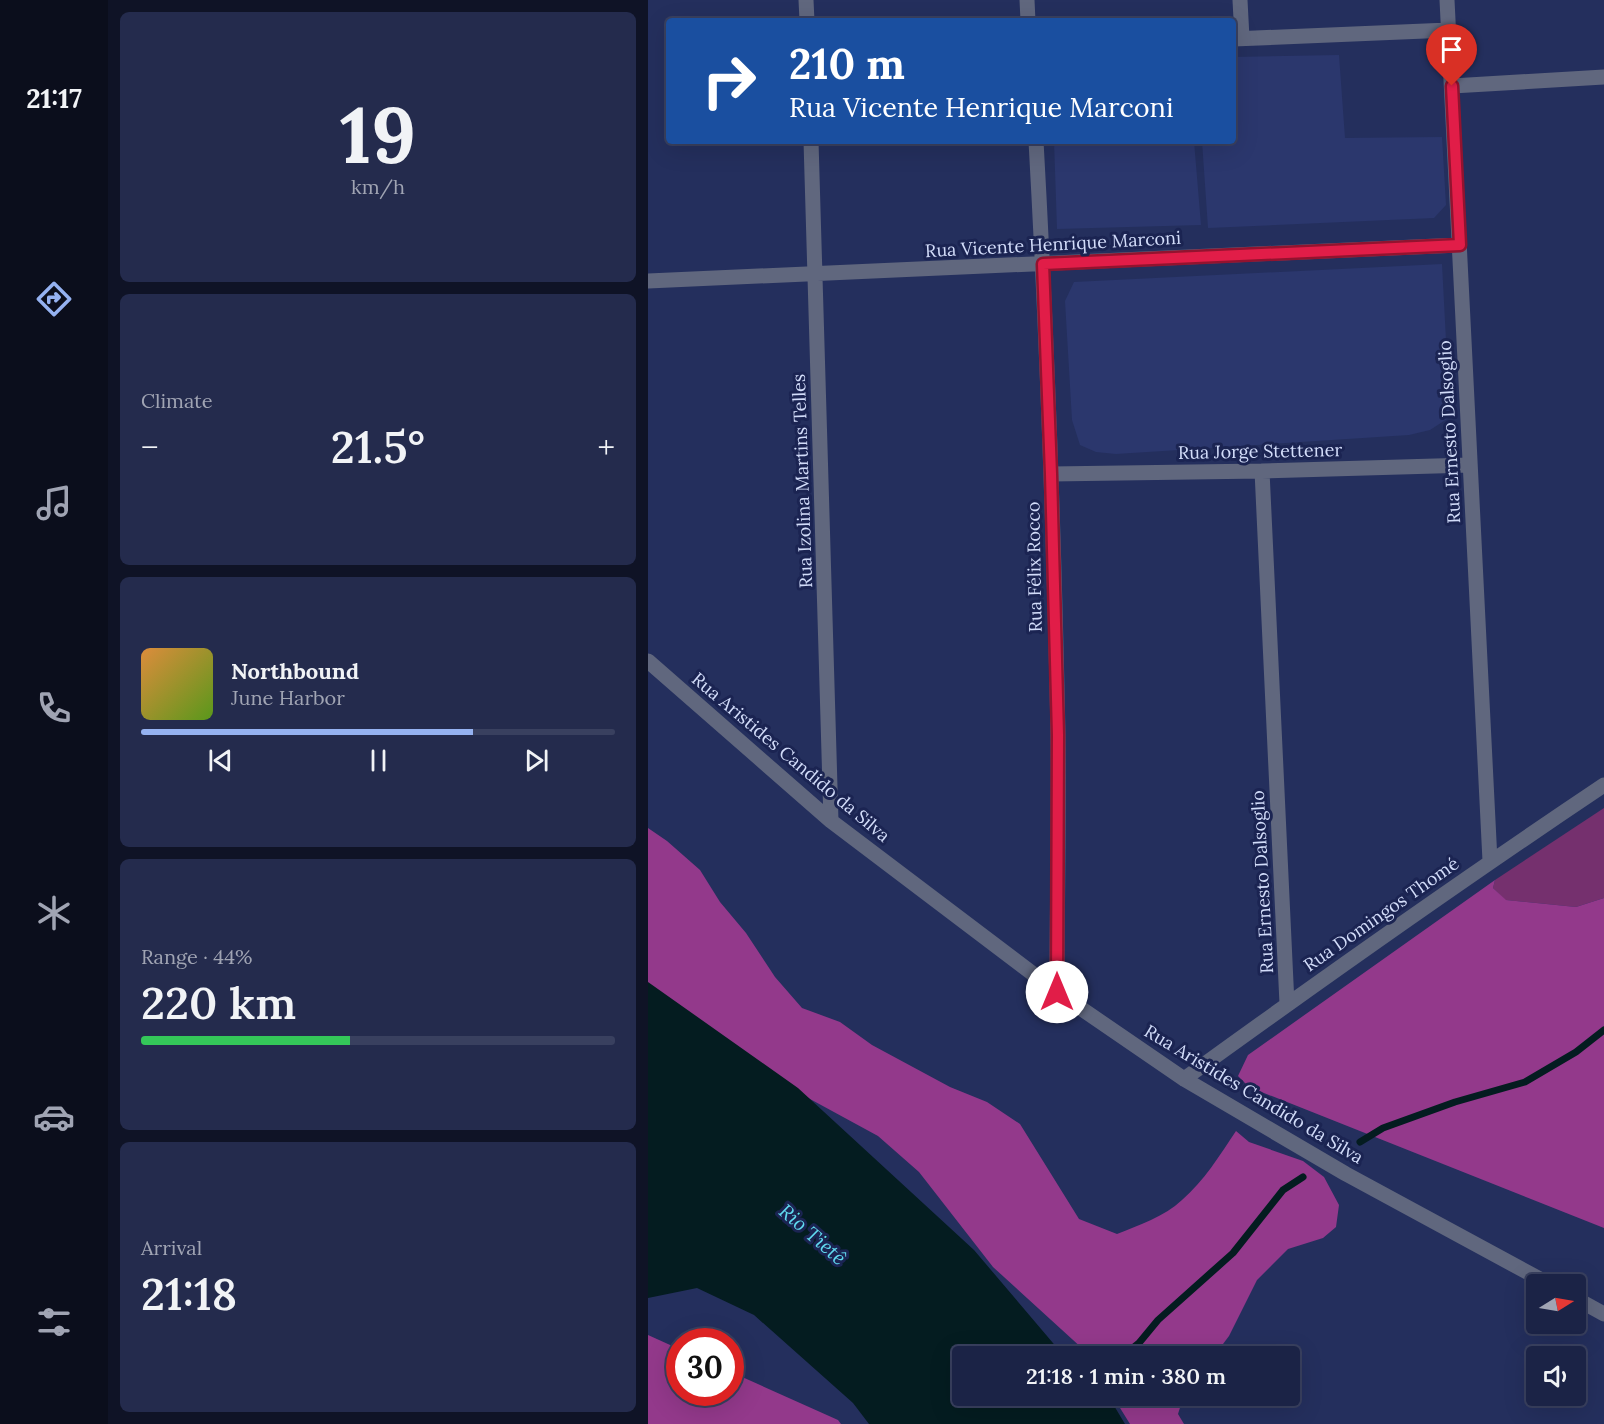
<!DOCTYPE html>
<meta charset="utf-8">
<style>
body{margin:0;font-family:Lora,serif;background:#242b4d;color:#f1f3f6;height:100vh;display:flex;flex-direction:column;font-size:22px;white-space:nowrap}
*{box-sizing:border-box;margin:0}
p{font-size:20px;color:#a0a4b3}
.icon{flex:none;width:33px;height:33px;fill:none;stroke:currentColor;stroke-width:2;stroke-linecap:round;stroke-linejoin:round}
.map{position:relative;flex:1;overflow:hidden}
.drawer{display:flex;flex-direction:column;gap:12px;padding:12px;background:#0f1326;width:540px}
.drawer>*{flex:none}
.hud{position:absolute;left:18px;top:18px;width:570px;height:126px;border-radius:6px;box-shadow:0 6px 24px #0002,0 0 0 2px #39405f;background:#1a4fa0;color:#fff;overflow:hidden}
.needle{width:39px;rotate:79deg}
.tools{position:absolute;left:878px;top:1274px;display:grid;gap:12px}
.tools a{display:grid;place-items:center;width:60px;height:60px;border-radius:6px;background:#1b2346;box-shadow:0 6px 24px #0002,0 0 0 2px #39405f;font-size:30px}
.speed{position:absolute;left:18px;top:1328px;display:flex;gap:12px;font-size:30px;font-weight:700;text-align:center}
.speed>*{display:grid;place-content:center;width:78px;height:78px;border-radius:50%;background:#1b2346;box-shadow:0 6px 24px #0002,0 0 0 2px #39405f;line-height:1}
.speed .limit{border:9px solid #d22;background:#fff;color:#111}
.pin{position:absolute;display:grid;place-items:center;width:51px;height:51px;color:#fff;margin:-62px -26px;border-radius:50% 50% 50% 0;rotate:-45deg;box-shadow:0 0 6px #0007}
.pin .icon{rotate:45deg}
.me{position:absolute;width:66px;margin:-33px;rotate:0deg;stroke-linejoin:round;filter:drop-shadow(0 0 4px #0008)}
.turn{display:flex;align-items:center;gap:21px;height:126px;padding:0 24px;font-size:27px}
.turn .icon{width:78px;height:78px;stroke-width:2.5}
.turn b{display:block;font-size:42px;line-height:51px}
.big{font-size:45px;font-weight:600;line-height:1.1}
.drawer .widget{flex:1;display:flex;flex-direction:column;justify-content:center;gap:9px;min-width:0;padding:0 21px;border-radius:9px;background:#242b4d}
.drawer .dial{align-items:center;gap:0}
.dial b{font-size:78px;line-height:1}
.song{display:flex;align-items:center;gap:18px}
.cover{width:72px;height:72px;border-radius:9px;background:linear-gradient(135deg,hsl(30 70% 55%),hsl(90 70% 35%))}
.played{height:6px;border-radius:3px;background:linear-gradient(90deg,#95b2f1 70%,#39405f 70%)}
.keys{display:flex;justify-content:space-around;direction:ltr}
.heat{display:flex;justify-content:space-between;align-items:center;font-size:33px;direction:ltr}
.charge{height:9px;border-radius:4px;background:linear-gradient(90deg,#34c759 44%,#39405f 0)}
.trip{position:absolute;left:304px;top:1346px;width:348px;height:60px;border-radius:6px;background:#1b2346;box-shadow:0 6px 24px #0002,0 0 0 2px #39405f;font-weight:600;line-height:60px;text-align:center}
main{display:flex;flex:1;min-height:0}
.tabs{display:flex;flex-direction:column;width:108px;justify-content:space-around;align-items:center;background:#0b0e1c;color:#a0a4b3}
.tabs .icon{width:42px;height:42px}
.tabs .current{color:#95b2f1}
.tabs b{font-size:27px;color:#f1f3f6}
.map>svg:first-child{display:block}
.built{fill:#2b376d}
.green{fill:#75306e}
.forest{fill:#93398b}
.water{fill:#041c20}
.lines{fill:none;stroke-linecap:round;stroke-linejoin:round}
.stream{stroke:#041c20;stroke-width:7}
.minor{stroke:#60677e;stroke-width:15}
.route-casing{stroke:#92132f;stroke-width:15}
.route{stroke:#e11d48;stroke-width:10}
.labels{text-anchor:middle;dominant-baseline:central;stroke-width:6;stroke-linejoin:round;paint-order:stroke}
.street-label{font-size:18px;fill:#d2dcf9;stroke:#1b2452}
.water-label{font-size:20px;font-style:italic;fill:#60daf0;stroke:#1b2452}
</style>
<main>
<nav class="tabs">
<b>21:17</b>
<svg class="icon current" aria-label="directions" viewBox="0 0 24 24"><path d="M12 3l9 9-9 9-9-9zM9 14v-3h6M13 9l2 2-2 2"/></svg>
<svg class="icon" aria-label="music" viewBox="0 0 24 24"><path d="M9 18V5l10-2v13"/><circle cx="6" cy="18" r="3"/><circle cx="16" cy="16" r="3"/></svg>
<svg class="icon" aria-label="phone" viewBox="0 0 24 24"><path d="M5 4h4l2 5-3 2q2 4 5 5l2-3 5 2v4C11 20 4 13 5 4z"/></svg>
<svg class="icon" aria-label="climate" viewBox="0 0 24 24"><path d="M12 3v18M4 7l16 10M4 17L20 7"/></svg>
<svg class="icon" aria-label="car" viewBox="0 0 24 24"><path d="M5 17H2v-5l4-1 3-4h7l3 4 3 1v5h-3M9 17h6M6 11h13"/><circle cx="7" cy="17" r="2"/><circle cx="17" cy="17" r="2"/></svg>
<svg class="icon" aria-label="filters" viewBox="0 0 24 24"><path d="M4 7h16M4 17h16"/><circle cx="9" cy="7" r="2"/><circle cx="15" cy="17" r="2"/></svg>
</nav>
<section class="drawer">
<div class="widget dial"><b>19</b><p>km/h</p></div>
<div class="widget"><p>Climate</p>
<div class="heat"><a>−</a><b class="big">21.5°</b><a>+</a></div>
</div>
<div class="widget">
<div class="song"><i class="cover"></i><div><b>Northbound</b><p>June Harbor</p></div></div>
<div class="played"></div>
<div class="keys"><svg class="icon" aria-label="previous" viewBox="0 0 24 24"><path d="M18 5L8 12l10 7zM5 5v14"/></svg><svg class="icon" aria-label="pause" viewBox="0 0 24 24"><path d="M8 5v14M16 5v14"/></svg><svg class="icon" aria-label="next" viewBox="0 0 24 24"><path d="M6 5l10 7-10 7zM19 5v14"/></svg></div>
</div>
<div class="widget"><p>Range · 44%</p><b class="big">220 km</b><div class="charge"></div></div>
<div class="widget"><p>Arrival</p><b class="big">21:18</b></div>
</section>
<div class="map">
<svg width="956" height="1424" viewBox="0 0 956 1424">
<rect width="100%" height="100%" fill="#242f5d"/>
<path class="built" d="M691 55 697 138 794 137 798 205 786 218 560 228 554 141H585V57Z
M406 141H546L553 225 409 229Z
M794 264 802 417 782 430 761 435 468 454 448 452 432 445 424 420 417 301 426 282Z"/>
<path class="green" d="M956 808V898L928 907 857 900 845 888 847 880Z"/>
<path class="forest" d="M0 828 19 841 52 870 72 902 98 933 127 977 154 1008 192 1022 224 1045 302 1087 339 1102 372 1124 431 1219 469 1234C491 1225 516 1217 534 1200 556 1181 572 1155 588 1131L601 1142 655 1161 676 1177 691 1205 688 1227 675 1238 640 1249 609 1280 581 1336 566 1356H439L436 1350 345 1267 271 1172 230 1136 162 1099 55 1025 0 1010Z
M847 880 845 888 858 900 928 907 956 898V1228L601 1087 590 1076 600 1055Z
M0 1335 31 1349 32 1392H82L83 1372 190 1420 193 1424H0Z
M464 1395H536L530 1414 536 1424H482Z"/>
<path class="water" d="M0 982 150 1088 326 1250 416 1356H315V1395H456L462 1399 477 1424H221L205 1403 106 1315 49 1288 0 1298Z"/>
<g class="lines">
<path class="stream" d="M712 1142 735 1128 807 1102 877 1082 928 1052 956 1030
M475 1356 491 1343 510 1320 585 1253 635 1190 655 1177"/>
<path class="minor" d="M158 0 159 21
M379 0 380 21
M592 0 594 38
M799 0 842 861
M585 39 801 30
M804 86 956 77
M163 141 183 821
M388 141C399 338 406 536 410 734 411 820 409 906 409 992
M0 281 811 245
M614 471 639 1004
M403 474 614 471 822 465
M0 661 183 821 409 992 536 1079 698 1174 901 1284
M536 1079C674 979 814 880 956 785
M927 1298 956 1314"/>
</g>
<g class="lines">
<g class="route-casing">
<path id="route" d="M409 992 410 735 403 474 395 264 812 245 804 86"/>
</g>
<use href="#route" class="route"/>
</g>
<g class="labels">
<g class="street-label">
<text transform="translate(405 244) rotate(-3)">Rua Vicente Henrique Marconi</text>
<text transform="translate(801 432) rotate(-93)">Rua Ernesto Dalsoglio</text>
<text transform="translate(612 451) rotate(-1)">Rua Jorge Stettener</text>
<text transform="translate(154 481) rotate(-92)">Rua Izolina Martins Telles</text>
<text transform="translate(386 567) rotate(-91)">Rua Félix Rocco</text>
<text transform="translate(143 757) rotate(40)">Rua Aristides Candido da Silva</text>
<text transform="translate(614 882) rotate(-93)">Rua Ernesto Dalsoglio</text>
<text transform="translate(733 914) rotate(-35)">Rua Domingos Thomé</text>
<text transform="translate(606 1094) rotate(31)">Rua Aristides Candido da Silva</text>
</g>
<g class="water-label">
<text transform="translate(165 1234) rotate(41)">Rio Tietê</text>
</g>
</g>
</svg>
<div class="tools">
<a><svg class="needle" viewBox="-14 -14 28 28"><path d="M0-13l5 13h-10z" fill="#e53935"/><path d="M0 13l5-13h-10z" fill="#a0a4b3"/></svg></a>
<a><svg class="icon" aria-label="sound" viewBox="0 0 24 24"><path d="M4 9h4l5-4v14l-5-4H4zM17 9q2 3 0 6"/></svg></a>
</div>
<div class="speed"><div class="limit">30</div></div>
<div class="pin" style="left:804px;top:86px;background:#d93025"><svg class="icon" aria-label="arrive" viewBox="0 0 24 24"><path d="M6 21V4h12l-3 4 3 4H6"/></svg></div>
<svg class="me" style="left:409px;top:992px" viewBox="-20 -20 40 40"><circle r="19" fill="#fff"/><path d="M0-13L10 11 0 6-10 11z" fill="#e11d48"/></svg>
<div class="trip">21:18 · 1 min · 380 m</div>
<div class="hud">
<div class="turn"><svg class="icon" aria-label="right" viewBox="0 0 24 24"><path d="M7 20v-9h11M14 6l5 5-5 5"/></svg><div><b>210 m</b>Rua Vicente Henrique Marconi</div></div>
</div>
</div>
</main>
